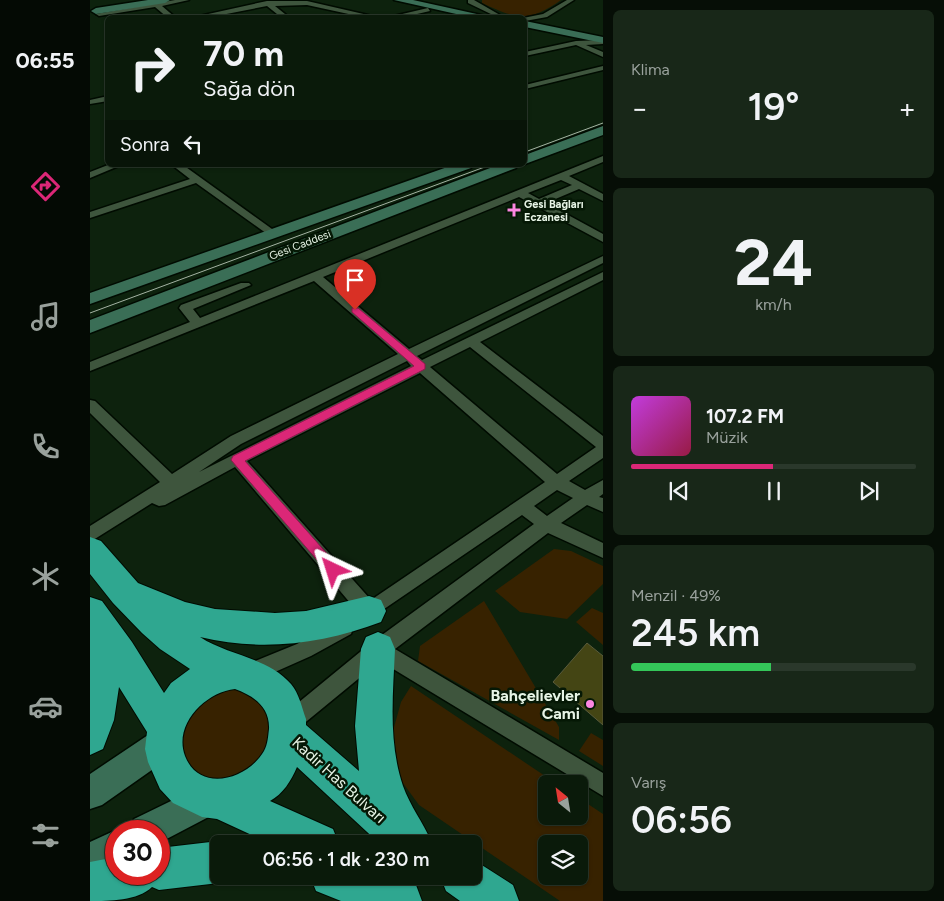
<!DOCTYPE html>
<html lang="tr">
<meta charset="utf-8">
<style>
body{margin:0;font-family:Figtree,sans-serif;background:#182718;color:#f1f3f6;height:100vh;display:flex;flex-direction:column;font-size:19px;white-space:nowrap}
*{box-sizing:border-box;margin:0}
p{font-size:16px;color:#99a19c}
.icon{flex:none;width:28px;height:28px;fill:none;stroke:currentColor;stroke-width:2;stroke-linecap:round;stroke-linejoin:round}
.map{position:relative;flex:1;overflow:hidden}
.drawer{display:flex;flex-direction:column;gap:10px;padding:10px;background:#060e06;width:341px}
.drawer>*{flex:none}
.top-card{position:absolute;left:15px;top:15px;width:422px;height:152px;border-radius:8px;box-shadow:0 1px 4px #0004,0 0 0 1px #2a382b;background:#0a1a0a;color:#f1f3f6;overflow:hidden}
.needle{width:32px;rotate:330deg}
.fabs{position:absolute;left:448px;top:775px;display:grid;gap:10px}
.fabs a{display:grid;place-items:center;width:50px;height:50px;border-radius:8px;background:#0a1a0a;box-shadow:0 1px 4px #0004,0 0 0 1px #2a382b;font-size:25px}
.speed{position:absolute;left:15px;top:820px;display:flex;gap:10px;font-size:25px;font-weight:700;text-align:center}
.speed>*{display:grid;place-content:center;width:65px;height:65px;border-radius:50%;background:#0a1a0a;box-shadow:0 1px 4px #0004,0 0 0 1px #2a382b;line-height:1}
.speed .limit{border:8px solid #d22;background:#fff;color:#111}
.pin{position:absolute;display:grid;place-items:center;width:42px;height:42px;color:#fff;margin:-51px -21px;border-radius:50% 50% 50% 0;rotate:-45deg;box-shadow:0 0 5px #0007}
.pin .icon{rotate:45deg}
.me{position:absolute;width:55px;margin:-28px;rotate:319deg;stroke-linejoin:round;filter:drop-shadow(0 0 4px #0008)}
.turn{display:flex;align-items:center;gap:18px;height:105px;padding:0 15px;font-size:22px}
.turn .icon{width:65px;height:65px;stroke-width:2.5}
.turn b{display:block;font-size:35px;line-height:42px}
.then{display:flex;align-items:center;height:48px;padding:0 15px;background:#0003;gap:10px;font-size:19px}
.big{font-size:38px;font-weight:600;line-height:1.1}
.drawer .tile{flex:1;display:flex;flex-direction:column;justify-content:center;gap:8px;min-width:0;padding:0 18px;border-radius:8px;background:#182718}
.drawer .dial{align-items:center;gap:0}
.dial b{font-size:65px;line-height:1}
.song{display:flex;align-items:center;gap:15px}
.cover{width:60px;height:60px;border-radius:8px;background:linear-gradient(135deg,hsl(290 70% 55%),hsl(340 70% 35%))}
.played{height:5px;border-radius:2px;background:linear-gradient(90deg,#db2777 50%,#2a382b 50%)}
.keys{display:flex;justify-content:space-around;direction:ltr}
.heat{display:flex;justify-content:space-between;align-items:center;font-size:28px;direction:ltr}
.charge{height:8px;border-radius:4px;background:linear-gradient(90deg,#34c759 49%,#2a382b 0)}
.trip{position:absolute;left:120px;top:835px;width:272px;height:50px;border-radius:8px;background:#0a1a0a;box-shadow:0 1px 4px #0004,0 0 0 1px #2a382b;font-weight:600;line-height:50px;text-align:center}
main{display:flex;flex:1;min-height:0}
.dock{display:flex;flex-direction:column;width:90px;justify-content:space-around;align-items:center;background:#040a04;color:#99a19c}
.dock .icon{width:35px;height:35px}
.dock .active{color:#db2777}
.dock b{font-size:22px;color:#f1f3f6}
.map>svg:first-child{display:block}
.green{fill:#372200;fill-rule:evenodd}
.building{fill:#444514;stroke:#5a5b3c}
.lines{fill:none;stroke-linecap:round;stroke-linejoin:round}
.street-casing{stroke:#000b00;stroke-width:3}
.secondary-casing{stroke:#000b00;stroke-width:3}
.highway-casing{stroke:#000b00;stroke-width:2}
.street{fill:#3e553d;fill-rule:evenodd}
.secondary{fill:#3a6e56;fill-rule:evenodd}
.highway{fill:#2fa790;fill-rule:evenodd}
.tram{stroke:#a4b3a3;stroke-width:1}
.route{fill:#db2777;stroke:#8e194d}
.poi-dot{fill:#fd86e1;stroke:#051805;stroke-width:2}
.labels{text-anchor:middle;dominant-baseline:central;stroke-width:5;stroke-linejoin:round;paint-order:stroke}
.far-poi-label{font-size:11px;font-weight:bold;fill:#e7f4e6;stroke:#051805;text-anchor:start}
.far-street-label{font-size:11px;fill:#e7f4e6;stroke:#051805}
.near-poi-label{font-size:16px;font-weight:bold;fill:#e7f4e6;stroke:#051805;text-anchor:end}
.near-street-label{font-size:16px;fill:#e7f4e6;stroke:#051805}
</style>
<main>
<nav class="dock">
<b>06:55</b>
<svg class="icon active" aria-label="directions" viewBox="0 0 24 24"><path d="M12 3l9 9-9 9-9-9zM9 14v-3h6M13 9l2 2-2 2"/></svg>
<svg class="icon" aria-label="music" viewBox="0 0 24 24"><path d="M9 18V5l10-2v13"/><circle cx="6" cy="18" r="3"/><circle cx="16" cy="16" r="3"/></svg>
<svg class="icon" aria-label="phone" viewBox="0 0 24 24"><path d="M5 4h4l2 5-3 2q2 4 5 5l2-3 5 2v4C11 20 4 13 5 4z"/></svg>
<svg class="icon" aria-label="climate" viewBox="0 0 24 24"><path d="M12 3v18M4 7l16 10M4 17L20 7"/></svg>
<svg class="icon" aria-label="car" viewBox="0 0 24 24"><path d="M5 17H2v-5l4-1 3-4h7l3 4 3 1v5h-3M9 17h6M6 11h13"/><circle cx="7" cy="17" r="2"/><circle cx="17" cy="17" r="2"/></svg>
<svg class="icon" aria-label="filters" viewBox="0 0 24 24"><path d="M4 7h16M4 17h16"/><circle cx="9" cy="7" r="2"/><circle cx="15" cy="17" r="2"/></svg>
</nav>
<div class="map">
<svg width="513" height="901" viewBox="0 0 513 901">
<rect width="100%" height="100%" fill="#0d220d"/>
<path class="green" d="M392 0H471C439 23 426 19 392 3Z
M464 549 481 551 513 566V584L477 619 430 612 405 591Z
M394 601 469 727V740L328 661 330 646Z
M502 608 513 613V645L486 622Z
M143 686 172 697 183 738 165 769 132 782 110 776 95 759 91 737 104 705Z
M321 686 467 784H456V816H489V798L513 814V901H470L329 805 310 779 303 731 311 702ZM456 844H489V876H456Z
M501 733 513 740V766L489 751Z"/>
<path class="building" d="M497 643 513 656V725L463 682Z"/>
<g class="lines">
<g class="street-casing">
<path id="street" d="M85 0H99L72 6 86 18H78L65 7 9 16 6 14Z
M378 0H384L410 15 405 16 378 3Z
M477 0H484L457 17 435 21 433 18 453 14Z
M177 1H217L291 18H277L217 5 185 6 200 18H192L177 6 116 18H100Z
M338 8 340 11 310 18H295Z
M513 40V44L496 45 513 52V57L486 45 435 56V52L486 41Z
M513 66V70L435 89V85Z
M18 96V101L0 104V100Z
M513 156V162L479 176 513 194V201L489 189 456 203 513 234V242L429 197 233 277 319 349 513 256V263L327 356 332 360 513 272V280L390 342 513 436V458L479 481 495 490 513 480V494L509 497 513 498V512L497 505 471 523 513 543V558L458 533 305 649 513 773V796L290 661 206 730 199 733 192 730 189 723 192 716 281 643 444 524 432 515 275 622 269 620 266 614 267 611 145 467 75 505 69 506 62 503 0 542V526L70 482 0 413V400L5 401 82 474 141 436 308 354 224 281 0 371V362L100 322 89 308 91 305 151 283H159L161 285 103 309 110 318ZM471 180 482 185 449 199 438 193ZM380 347 506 447 467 474 340 367ZM317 361 321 366 109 472 151 444ZM330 373 455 482 281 600 157 461ZM467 490 483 498 457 516 444 506Z
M18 165H31L0 178V172Z
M82 165H93L189 234 188 236H180L106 183 0 218V212L100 179Z
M254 619 261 622 263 628 261 634 221 656 167 680 160 682 153 680 150 673 153 666 207 644Z"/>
</g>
<g class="secondary-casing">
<path id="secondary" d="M58 0H80L75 3 6 14 1 11 6 8Z
M304 0H323L405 18H384Z
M435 21 513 37V43L435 27Z
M513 126V135L435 164V155Z
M363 165H383L381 168 0 304V293Z
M408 165H428L426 168 0 333V320Z
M75 726 86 731 91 742 86 753 12 805 0 809V774L64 731Z
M118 783 130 787 134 799 130 811 69 843V831H39L44 819Z
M26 830 29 831H26V866L0 878V842Z"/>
</g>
<g class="highway-casing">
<path id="highway" d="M0 537 11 541 48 583 95 602 125 609 185 613 216 611 279 596 291 600 296 611 291 622C233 644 171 652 110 637 139 656 178 657 201 684 209 693 212 708 216 719V725L269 771 265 726 271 649 276 637 288 632 300 637 305 649C303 695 298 742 313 786 320 806 333 822 341 841L340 844H290L207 767C201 781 193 794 180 801L243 829 249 844H181L127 819 112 817 83 803 70 789 58 762 55 749 57 732 29 687 24 720 13 749 0 755V597L12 601 42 642 74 693 81 683 100 669 70 649 52 633 23 603 0 574ZM145 689C164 696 180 707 179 729 178 736 178 744 174 751 158 779 110 794 95 756 83 724 116 692 145 689Z
M129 841 136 844H129V876L144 877 129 883 69 890 62 887C48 901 19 901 0 901V862L26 857V874H69V848Z
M384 860 423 885 429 901H370L356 891 350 876H384Z
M220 876H302L326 885 332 901H251L226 891Z"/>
</g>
<use href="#street" class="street"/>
<use href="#secondary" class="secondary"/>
<use href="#highway" class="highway"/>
<path class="tram" d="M435 152 513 123
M0 313 400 165"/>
</g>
<path class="route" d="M262 308H268L335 364V369L155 461 248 566 250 570 248 574H239L141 460 143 456 324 366 262 312Z"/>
<g class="poi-dot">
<path d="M421.5 202.5h5v5h5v5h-5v5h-5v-5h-5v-5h5z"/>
<circle cx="500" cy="704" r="5"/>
</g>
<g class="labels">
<g class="far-poi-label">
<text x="434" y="204">Gesi Bağları<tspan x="434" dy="13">Eczanesi</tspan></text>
</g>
<g class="far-street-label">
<text transform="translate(210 245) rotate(-21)">Gesi Caddesi</text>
</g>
<g class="near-poi-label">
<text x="490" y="695">Bahçelievler<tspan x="490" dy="18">Cami</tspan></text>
</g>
<g class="near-street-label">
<text transform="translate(249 780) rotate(42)">Kadir Has Bulvarı</text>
</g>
</g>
</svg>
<div class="fabs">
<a><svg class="needle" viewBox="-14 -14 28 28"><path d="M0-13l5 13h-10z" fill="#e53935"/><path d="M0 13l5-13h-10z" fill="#99a19c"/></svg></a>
<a><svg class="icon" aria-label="layers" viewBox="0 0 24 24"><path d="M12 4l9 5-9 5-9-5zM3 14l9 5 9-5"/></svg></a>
</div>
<div class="speed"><div class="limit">30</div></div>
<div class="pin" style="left:265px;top:310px;background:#d93025"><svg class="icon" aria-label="arrive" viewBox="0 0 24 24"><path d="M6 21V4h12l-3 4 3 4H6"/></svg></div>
<svg class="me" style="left:243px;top:570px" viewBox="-20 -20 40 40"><path d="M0-17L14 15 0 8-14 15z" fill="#db2777" stroke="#fff" stroke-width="4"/></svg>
<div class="trip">06:56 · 1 dk · 230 m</div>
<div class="top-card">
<div class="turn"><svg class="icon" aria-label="right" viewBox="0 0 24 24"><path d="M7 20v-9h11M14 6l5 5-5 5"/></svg><div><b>70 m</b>Sağa dön</div></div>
<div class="then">Sonra<svg class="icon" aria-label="left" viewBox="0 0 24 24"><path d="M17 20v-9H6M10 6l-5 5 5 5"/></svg></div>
</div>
</div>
<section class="drawer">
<div class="tile"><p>Klima</p>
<div class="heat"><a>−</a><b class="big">19°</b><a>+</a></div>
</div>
<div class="tile dial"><b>24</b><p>km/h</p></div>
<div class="tile">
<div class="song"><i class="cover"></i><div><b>107.2 FM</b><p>Müzik</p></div></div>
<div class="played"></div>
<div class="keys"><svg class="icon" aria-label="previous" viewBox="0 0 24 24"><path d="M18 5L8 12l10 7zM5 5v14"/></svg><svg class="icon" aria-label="pause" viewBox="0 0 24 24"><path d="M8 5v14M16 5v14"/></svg><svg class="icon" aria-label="next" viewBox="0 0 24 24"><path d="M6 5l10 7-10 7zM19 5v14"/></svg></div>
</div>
<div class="tile"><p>Menzil · 49%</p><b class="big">245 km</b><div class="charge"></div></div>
<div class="tile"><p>Varış</p><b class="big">06:56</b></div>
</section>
</main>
